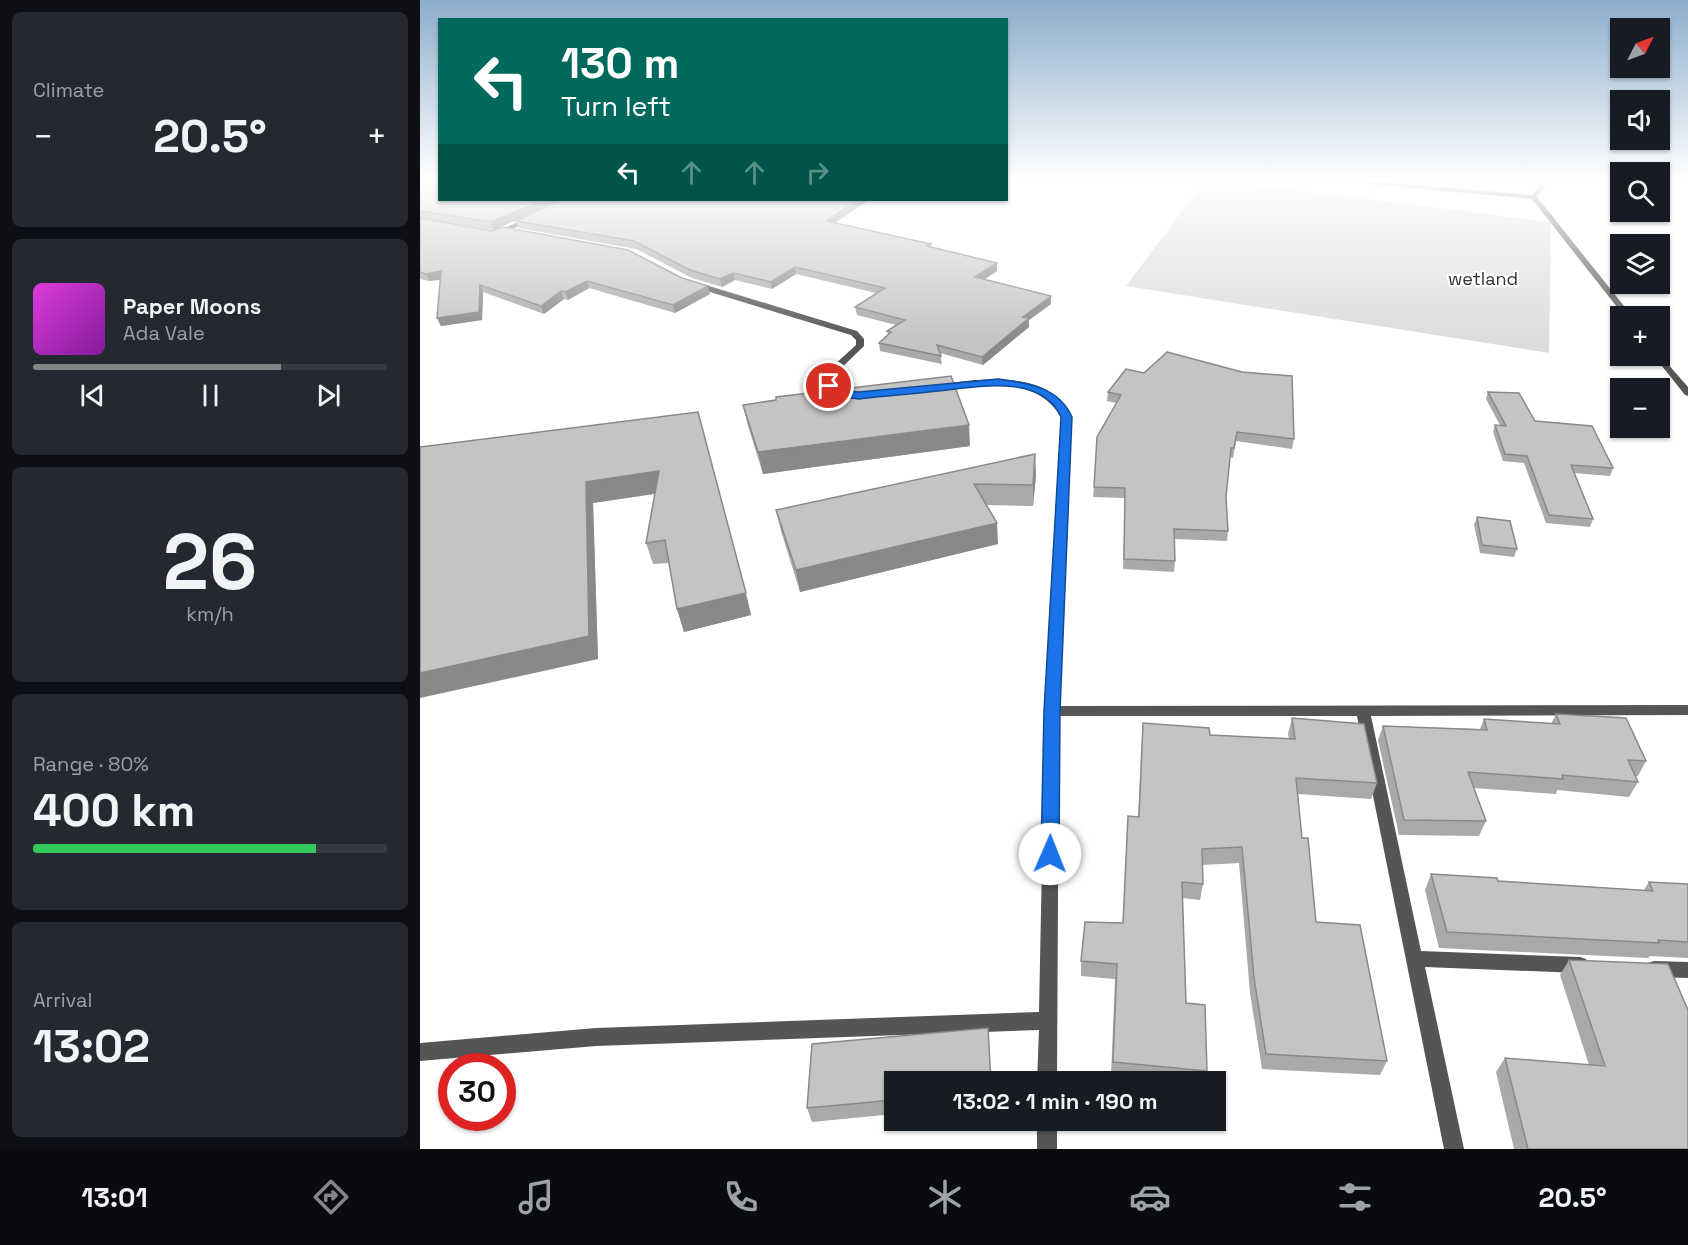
<!DOCTYPE html>
<meta charset="utf-8">
<style>
body{margin:0;font-family:"Space Grotesk",sans-serif;background:#242831;color:#f1f3f6;height:100vh;display:flex;flex-direction:column;font-size:22px;white-space:nowrap}
*{box-sizing:border-box;margin:0}
p{font-size:20px;color:#9ea1a6}
.icon{flex:none;width:33px;height:33px;fill:none;stroke:currentColor;stroke-width:2;stroke-linecap:round;stroke-linejoin:round}
.map{position:relative;flex:1;overflow:hidden}
.drawer{display:flex;flex-direction:column;gap:12px;padding:12px;background:#0d0f14;width:420px}
.drawer>*{flex:none}
.banner{position:absolute;left:18px;top:18px;width:570px;height:183px;border-radius:0px;box-shadow:0 2px 4px #0004;background:#00695c;color:#fff;overflow:hidden}
.needle{width:39px;rotate:48deg}
.fabs{position:absolute;left:1190px;top:18px;display:grid;gap:12px}
.fabs a{display:grid;place-items:center;width:60px;height:60px;border-radius:0px;background:#171b24;box-shadow:0 2px 4px #0004;font-size:30px}
.speed{position:absolute;left:18px;top:1053px;display:flex;gap:12px;font-size:30px;font-weight:700;text-align:center}
.speed>*{display:grid;place-content:center;width:78px;height:78px;border-radius:50%;background:#171b24;box-shadow:0 2px 4px #0004;line-height:1}
.speed .limit{border:9px solid #d22;background:#fff;color:#111}
.pin{position:absolute;display:grid;place-items:center;width:51px;height:51px;color:#fff;margin:-26px;border:3px solid #fff;border-radius:50%;box-shadow:0 2px 6px #0007}
.me{position:absolute;width:66px;margin:-33px;rotate:1deg;stroke-linejoin:round;filter:drop-shadow(0 0 4px #0008)}
.turn{display:flex;align-items:center;gap:21px;height:126px;padding:0 24px;font-size:27px}
.turn .icon{width:78px;height:78px;stroke-width:2.5}
.turn b{display:block;font-size:42px;line-height:51px}
.lanes{display:flex;align-items:center;height:57px;padding:0 24px;background:#0003;justify-content:center;gap:30px;direction:ltr}
.lanes .off{opacity:.35}
.big{font-size:45px;font-weight:700;line-height:1.1}
.drawer .tile{flex:1;display:flex;flex-direction:column;justify-content:center;gap:9px;min-width:0;padding:0 21px;border-radius:9px;background:#242831}
.drawer .dial{align-items:center;gap:0}
.dial b{font-size:78px;line-height:1}
.song{display:flex;align-items:center;gap:18px}
.cover{width:72px;height:72px;border-radius:9px;background:linear-gradient(135deg,hsl(300 70% 55%),hsl(290 70% 35%))}
.played{height:6px;border-radius:3px;background:linear-gradient(90deg,#858687 70%,#363941 70%)}
.keys{display:flex;justify-content:space-around;direction:ltr}
.heat{display:flex;justify-content:space-between;align-items:center;font-size:33px;direction:ltr}
.charge{height:9px;border-radius:4px;background:linear-gradient(90deg,#34c759 80%,#363941 0)}
.trip{position:absolute;left:464px;top:1071px;width:342px;height:60px;border-radius:0px;background:#171b24;box-shadow:0 2px 4px #0004;font-weight:700;line-height:60px;text-align:center}
.menu{display:flex;height:96px;justify-content:space-around;align-items:center;background:#090b0e;color:#9ea1a6}
.menu .icon{width:42px;height:42px}
.menu .on{color:#858687}
.menu b{font-size:27px;color:#f1f3f6}
main{display:flex;flex:1;min-height:0}
.map>svg:first-child{display:block}
.green{fill:#dcdcdc}
.lines{fill:none;stroke-linecap:round;stroke-linejoin:round}
.minor{fill:#555;fill-rule:evenodd}
.wall{fill:#a9a9a9}
.shaded-wall{fill:#898989}
.building{fill:#c4c4c4;stroke:#898989;stroke-width:1.5}
.route{fill:#1a73e8;stroke:#114b97;stroke-width:1.5}
.labels{text-anchor:middle;dominant-baseline:central;stroke-width:4.5;stroke-linejoin:round;paint-order:stroke}
.far-park-label{font-size:18px;fill:#333;stroke:#fff}
</style>
<main>
<section class="drawer">
<div class="tile"><p>Climate</p>
<div class="heat"><a>−</a><b class="big">20.5°</b><a>+</a></div>
</div>
<div class="tile">
<div class="song"><i class="cover"></i><div><b>Paper Moons</b><p>Ada Vale</p></div></div>
<div class="played"></div>
<div class="keys"><svg class="icon" aria-label="previous" viewBox="0 0 24 24"><path d="M18 5L8 12l10 7zM5 5v14"/></svg><svg class="icon" aria-label="pause" viewBox="0 0 24 24"><path d="M8 5v14M16 5v14"/></svg><svg class="icon" aria-label="next" viewBox="0 0 24 24"><path d="M6 5l10 7-10 7zM19 5v14"/></svg></div>
</div>
<div class="tile dial"><b>26</b><p>km/h</p></div>
<div class="tile"><p>Range · 80%</p><b class="big">400 km</b><div class="charge"></div></div>
<div class="tile"><p>Arrival</p><b class="big">13:02</b></div>
</section>
<div class="map">
<svg width="1268" height="1149" viewBox="0 0 1268 1149">
<rect width="100%" height="100%" fill="#fff"/>
<path class="green" d="M786 179 1131 222 1129 353 706 286Z"/>
<g class="lines">
<path class="minor" d="M897 179H926L1112 195 1119 186V179H1125V186L1117 197 1212 316H1204L1112 199Z
M109 217 115 218 78 236 71 234Z
M270 282H276L437 331 444 339V346L411 378 413 384 432 392V396H426L406 388 401 377 436 345V340L431 335 270 286Z
M1239 354 1268 387V396L1265 395 1234 356H1239Z
M555 380C583 379 620 378 640 401 645 405 648 412 651 417L639 706 1268 705V715L951 716 1001 951 1160 957 1166 959 1169 965 1166 971 1160 973 1005 967 1044 1149H1024L937 716H639L637 1082H617L619 1030 176 1046 0 1061V1043L176 1028 619 1012 625 711 641 417C615 375 564 384 521 390L516 387 521 384Z
M1234 961 1268 962V978L1234 977 1228 975 1225 969 1228 963Z
M617 1120H637V1149H617Z"/>
</g>
<path class="wall" d="M0 179 20 200H449L415 222 511 244V247L577 263V271L564 280 631 304 609 320V327L563 365 520 353 522 364 460 351 459 343 468 335 467 331 476 325 437 315 435 307 456 293 376 274 352 289 315 280 302 287 272 278 216 249 98 228 96 221 124 207 74 230 0 218 290 294 255 313 169 288 148 300 144 299 124 314 63 292 62 320 21 326 17 318 20 280 9 281 0 279Z
M688 392 874 439 872 449 816 441 813 458 810 457 806 497 808 531 807 541 754 539 755 561 754 572 703 569 705 498 673 497 674 487 697 403 687 401Z
M1068 392 1193 468 1190 476 1154 473 1173 519 1170 527 1126 523 1104 463 1083 461 1073 432 1075 425H1080L1066 399Z
M323 405 550 446 343 474 328 426Z
M278 412 331 615 264 632 257 609 249 563 233 564 226 543 235 494 173 503 178 659 0 447Z
M616 475 613 506 567 505 578 544 380 592 361 531 356 510Z
M1057 517 1097 549 1094 557 1060 553 1054 525Z
M1136 714 1226 761 1218 776H1215L1218 782 1209 797 1137 790 1136 794 1054 788 1066 821 1059 836 979 835 958 740 963 726 1060 729 1064 719 1131 724Z
M872 718 957 783 951 799 878 794 882 838 896 922 967 1061 960 1075 842 1069 830 993 819 863 782 865 783 884 780 900 762 898 766 1003 787 1071 785 1082H744L691 1076 695 979 661 976V961L703 923 708 816 718 817 723 723 790 735 869 739 868 734Z
M1011 874 1078 881 1224 890 1229 882 1268 884V958L1230 956 1228 958 1019 948 1005 890Z
M1149 960 1268 1149H1094L1076 1072 1085 1058 1169 1065 1140 975Z
M569 1043 474 1082V1114L392 1122 387 1108Z"/>
<path class="shaded-wall" d="M123 200H141L74 230 71 222Z
M438 200H449L407 228 406 221Z
M577 263V271L556 285 555 277Z
M375 267 376 274 352 289 351 282Z
M21 271 24 279 9 281 6 274Z
M313 273 315 280 302 287 300 279Z
M167 281 169 288 148 300 145 292Z
M60 285 63 292 62 320 21 326 17 318Z
M288 286 290 294 255 313 253 305Z
M141 291 144 299 124 314 121 306Z
M631 296V304L609 320V327L563 365 562 357 603 317Z
M549 425 550 446 343 474 338 452Z
M615 454 616 475 613 506V485Z
M239 471 245 492 173 503 178 659 0 698V673L166 482Z
M577 523 578 544 380 592 376 570Z
M326 593 331 615 264 632 257 609Z"/>
<path class="building" d="M0 179H20V200H123L71 222 0 211Z
M140 200H438L406 221 511 244 507 246 577 263 555 277 631 296 603 317 609 318 562 357 517 345 521 356 459 343 471 332 467 331 485 320 435 307 465 288 375 267 351 282 313 273 300 279 270 270 214 241 96 221Z
M0 218 72 231 82 227 208 250 262 278 288 286 253 305 167 281 145 292 141 291 121 306 60 285 59 312 17 318 21 271 6 274 0 272Z
M747 352 822 372 872 376 874 439 817 432 814 448H811L806 497 808 531 754 529 755 561 704 559 705 488 674 487 677 437 701 395 688 392 706 369 724 373Z
M531 376 549 425 338 452 323 405 356 400V397Z
M1068 392 1099 393 1115 421 1172 426 1193 468 1151 465 1173 519 1129 515 1107 456 1085 454 1075 425 1086 426Z
M278 412 326 593 257 609 245 540 226 543 239 471 166 482 169 636 0 673V447Z
M615 454 613 485 554 484 577 523 376 570 356 510Z
M1057 517 1090 521 1097 549 1062 545Z
M1136 714 1206 718 1226 761 1208 760 1218 782 1142 775 1143 779 1048 772 1066 821 984 820 963 726 1067 730 1064 719 1140 724Z
M872 718 944 724 957 783 876 778 882 838H888L896 922 940 925 967 1061 846 1054 834 978 822 847 782 849 783 884 762 882 766 1003 785 1005 787 1071 693 1062 697 964 661 961 665 922 703 923 708 816 719 817 723 723 789 728 790 735 875 739Z
M1011 874 1077 878 1078 881 1233 891 1229 882 1268 884V942L1238 940 1239 943 1027 932Z
M1149 960 1248 964 1268 1010V1149H1108L1085 1058 1185 1066Z
M568 1028 571 1082H474V1100L387 1108 392 1044Z"/>
<linearGradient id="sky" x2="0" y2="1"><stop stop-color="#8cadcc"/><stop offset="0.53" stop-color="#fff"/><stop offset="1" stop-color="#fff" stop-opacity="0"/></linearGradient>
<rect width="1268" height="340" fill="url(#sky)"/>
<path class="route" d="M578 379C608 383 639 387 652 417L640 711 639 854 636 860 630 862 624 860 621 854 624 711 641 417C622 373 556 387 518 391 491 394 465 396 439 399L418 396 404 386 409 383 425 391 439 392Z"/>
<g class="labels">
<g class="far-park-label">
<text x="1063" y="278">wetland</text>
</g>
</g>
</svg>
<div class="fabs">
<a><svg class="needle" viewBox="-14 -14 28 28"><path d="M0-13l5 13h-10z" fill="#e53935"/><path d="M0 13l5-13h-10z" fill="#9ea1a6"/></svg></a>
<a><svg class="icon" aria-label="sound" viewBox="0 0 24 24"><path d="M4 9h4l5-4v14l-5-4H4zM17 9q2 3 0 6"/></svg></a>
<a><svg class="icon" aria-label="search" viewBox="0 0 24 24"><circle cx="10" cy="10" r="6"/><path d="M15 15l6 6"/></svg></a>
<a><svg class="icon" aria-label="layers" viewBox="0 0 24 24"><path d="M12 4l9 5-9 5-9-5zM3 14l9 5 9-5"/></svg></a>
<a>+</a>
<a>−</a>
</div>
<div class="speed"><div class="limit">30</div></div>
<div class="pin" style="left:409px;top:386px;background:#d93025"><svg class="icon" aria-label="arrive" viewBox="0 0 24 24"><path d="M6 21V4h12l-3 4 3 4H6"/></svg></div>
<svg class="me" style="left:630px;top:854px" viewBox="-20 -20 40 40"><circle r="19" fill="#fff"/><path d="M0-13L10 11 0 6-10 11z" fill="#1a73e8"/></svg>
<div class="trip">13:02 · 1 min · 190 m</div>
<div class="banner">
<div class="turn"><svg class="icon" aria-label="left" viewBox="0 0 24 24"><path d="M17 20v-9H6M10 6l-5 5 5 5"/></svg><div><b>130 m</b>Turn left</div></div>
<div class="lanes"><svg class="icon" aria-label="left" viewBox="0 0 24 24"><path d="M17 20v-9H6M10 6l-5 5 5 5"/></svg><svg class="icon off" aria-label="ahead" viewBox="0 0 24 24"><path d="M12 20V5M6 11l6-6 6 6"/></svg><svg class="icon off" aria-label="ahead" viewBox="0 0 24 24"><path d="M12 20V5M6 11l6-6 6 6"/></svg><svg class="icon off" aria-label="right" viewBox="0 0 24 24"><path d="M7 20v-9h11M14 6l5 5-5 5"/></svg></div>
</div>
</div>
</main>
<nav class="menu">
<b>13:01</b>
<svg class="icon on" aria-label="directions" viewBox="0 0 24 24"><path d="M12 3l9 9-9 9-9-9zM9 14v-3h6M13 9l2 2-2 2"/></svg>
<svg class="icon" aria-label="music" viewBox="0 0 24 24"><path d="M9 18V5l10-2v13"/><circle cx="6" cy="18" r="3"/><circle cx="16" cy="16" r="3"/></svg>
<svg class="icon" aria-label="phone" viewBox="0 0 24 24"><path d="M5 4h4l2 5-3 2q2 4 5 5l2-3 5 2v4C11 20 4 13 5 4z"/></svg>
<svg class="icon" aria-label="climate" viewBox="0 0 24 24"><path d="M12 3v18M4 7l16 10M4 17L20 7"/></svg>
<svg class="icon" aria-label="car" viewBox="0 0 24 24"><path d="M5 17H2v-5l4-1 3-4h7l3 4 3 1v5h-3M9 17h6M6 11h13"/><circle cx="7" cy="17" r="2"/><circle cx="17" cy="17" r="2"/></svg>
<svg class="icon" aria-label="filters" viewBox="0 0 24 24"><path d="M4 7h16M4 17h16"/><circle cx="9" cy="7" r="2"/><circle cx="15" cy="17" r="2"/></svg>
<b>20.5°</b>
</nav>
